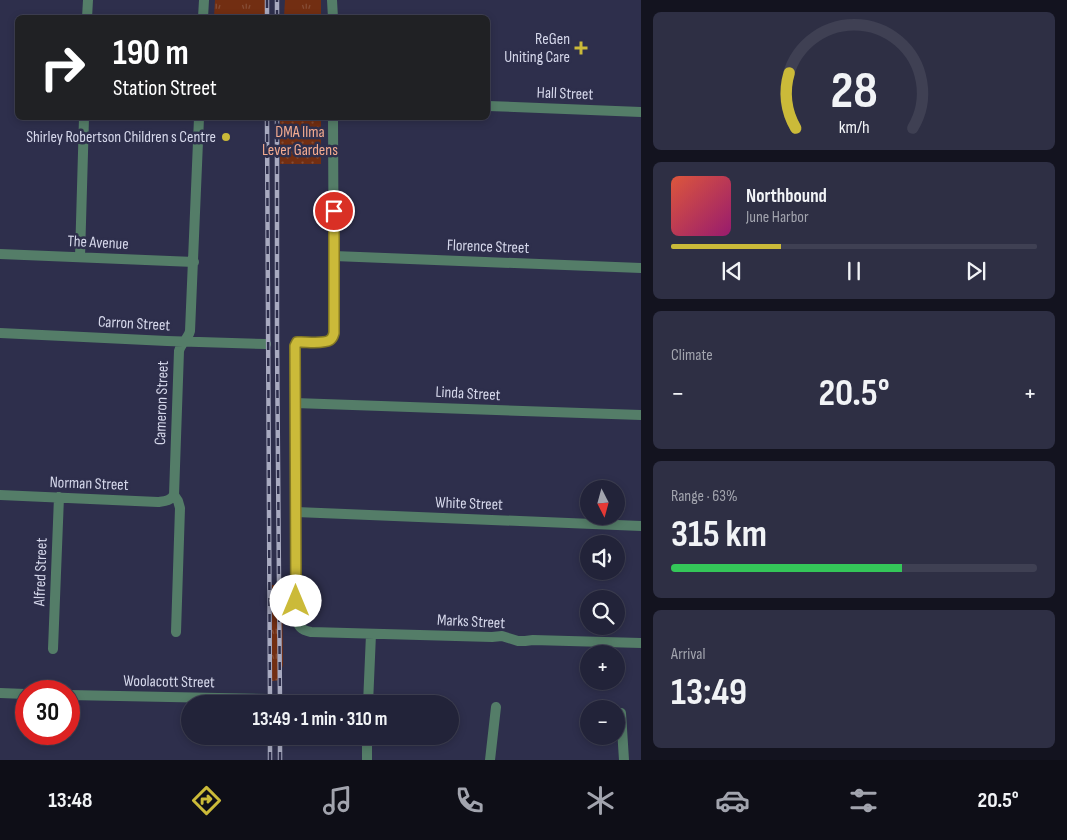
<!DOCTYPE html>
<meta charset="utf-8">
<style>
body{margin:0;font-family:"Sofia Sans Condensed",sans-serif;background:#2e2f44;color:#f1f3f6;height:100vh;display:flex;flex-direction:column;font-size:19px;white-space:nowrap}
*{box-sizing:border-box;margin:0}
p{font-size:16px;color:#a2a4ae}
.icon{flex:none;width:28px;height:28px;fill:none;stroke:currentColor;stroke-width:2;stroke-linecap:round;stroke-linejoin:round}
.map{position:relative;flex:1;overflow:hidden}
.side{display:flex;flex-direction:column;gap:12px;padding:12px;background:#13131f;width:426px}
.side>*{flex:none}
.banner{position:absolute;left:15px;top:15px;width:475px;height:105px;border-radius:8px;box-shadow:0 2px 8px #0003,0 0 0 1px #3f4053;background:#202124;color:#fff;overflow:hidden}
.needle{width:32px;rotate:174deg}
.tools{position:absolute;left:580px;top:480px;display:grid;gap:10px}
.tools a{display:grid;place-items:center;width:45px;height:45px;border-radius:50%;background:#222339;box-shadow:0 2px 8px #0003,0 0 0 1px #3f4053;font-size:25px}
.speed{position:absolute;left:15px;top:680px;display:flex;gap:10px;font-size:25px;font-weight:700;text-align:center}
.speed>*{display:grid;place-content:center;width:65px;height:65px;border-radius:50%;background:#222339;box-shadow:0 2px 8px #0003,0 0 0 1px #3f4053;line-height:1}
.speed .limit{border:8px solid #d22;background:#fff;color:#111}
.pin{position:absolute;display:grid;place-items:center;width:42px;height:42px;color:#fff;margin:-21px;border:2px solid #fff;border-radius:50%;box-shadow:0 1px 5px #0007}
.me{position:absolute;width:55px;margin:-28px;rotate:0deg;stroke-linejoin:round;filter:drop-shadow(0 0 4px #0008)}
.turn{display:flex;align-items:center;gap:18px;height:105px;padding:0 15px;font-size:22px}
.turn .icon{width:65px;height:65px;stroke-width:2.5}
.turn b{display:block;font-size:35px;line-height:42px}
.big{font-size:38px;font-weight:700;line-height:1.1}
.side .tile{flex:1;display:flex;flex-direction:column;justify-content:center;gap:8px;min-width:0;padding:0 18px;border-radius:8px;background:#2e2f44}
.side .dial{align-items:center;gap:0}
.dial svg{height:130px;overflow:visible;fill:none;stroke:#3f4053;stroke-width:7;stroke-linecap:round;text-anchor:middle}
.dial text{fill:#f1f3f6;stroke:none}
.song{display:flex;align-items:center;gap:15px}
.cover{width:60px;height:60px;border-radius:8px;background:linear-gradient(135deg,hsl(10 70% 55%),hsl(320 70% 35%))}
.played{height:5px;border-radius:2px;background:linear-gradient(90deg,#cbba39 30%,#3f4053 30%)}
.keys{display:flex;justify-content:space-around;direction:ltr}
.heat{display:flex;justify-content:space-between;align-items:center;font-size:28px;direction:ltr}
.charge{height:8px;border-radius:4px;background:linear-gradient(90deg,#34c759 63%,#3f4053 0)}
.trip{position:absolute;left:181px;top:695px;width:278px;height:50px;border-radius:25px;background:#222339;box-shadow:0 2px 8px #0003,0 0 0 1px #3f4053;font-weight:700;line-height:50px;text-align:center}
.tabs{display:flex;height:80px;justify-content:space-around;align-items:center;background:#0e0e17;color:#a2a4ae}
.tabs .icon{width:35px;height:35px}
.tabs .selected{color:#cbba39}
.tabs b{font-size:22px;color:#f1f3f6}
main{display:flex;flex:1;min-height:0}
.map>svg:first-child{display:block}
.grass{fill:url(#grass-dots)}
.park{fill:url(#park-tufts)}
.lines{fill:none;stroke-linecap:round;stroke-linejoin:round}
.street{stroke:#547d68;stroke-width:10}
.rail-casing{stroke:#a8aac0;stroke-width:4.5}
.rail{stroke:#2e2f4c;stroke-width:2.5;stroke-dasharray:8;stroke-linecap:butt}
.route-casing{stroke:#847925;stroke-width:12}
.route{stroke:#cbba39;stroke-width:9}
.poi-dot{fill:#cbba39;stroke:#2e2f4c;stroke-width:2}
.labels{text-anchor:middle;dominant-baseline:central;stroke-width:5;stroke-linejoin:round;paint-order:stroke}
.poi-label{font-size:16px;fill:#d6d8eb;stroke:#2e2f4c;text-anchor:end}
.street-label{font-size:16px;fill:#d6d8eb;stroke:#2e2f4c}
.park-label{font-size:16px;fill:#f4ab90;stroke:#2e2f4c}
</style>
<main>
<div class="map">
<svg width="641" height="760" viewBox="0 0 641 760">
<defs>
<pattern id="grass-dots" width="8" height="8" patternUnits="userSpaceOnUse" patternTransform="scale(1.25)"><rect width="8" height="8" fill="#722e12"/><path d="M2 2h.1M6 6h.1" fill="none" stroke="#854c35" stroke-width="1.8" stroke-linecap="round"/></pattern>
<pattern id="park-tufts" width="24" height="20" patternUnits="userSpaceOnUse" patternTransform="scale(1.25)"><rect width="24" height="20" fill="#722e12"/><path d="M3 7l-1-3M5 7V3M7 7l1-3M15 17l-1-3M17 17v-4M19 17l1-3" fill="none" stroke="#854c35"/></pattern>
</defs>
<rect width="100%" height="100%" fill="#2e2f4c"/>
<path class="grass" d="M280 118H321V164H280Z"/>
<path class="park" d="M215 0H268V17H214Z
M285 0H321V17H284Z
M272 585H282L283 665 281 671V680L272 681Z"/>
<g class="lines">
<path class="street" d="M332 0 333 18
M87 18 88 0
M203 18 204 0
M488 106 641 112
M333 118 334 333C333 336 333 338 330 340 324 344 308 342 301 342H297L295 346 296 616C298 627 301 630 311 632L492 637 502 636 518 641H525L533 640 641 643
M0 254 194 262
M334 256 641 268
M80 257 84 118
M0 333 167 341 266 344
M295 403C410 406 525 412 641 415
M0 495 158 502C165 501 170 501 174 495
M296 512 641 526
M176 632 180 508 178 501 174 495 179 351C181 343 188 339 190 331L199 118
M53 649 59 497
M0 693 26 694
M69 695 268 699
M368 704 371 634
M621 713 624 760
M367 760V736
M490 760 496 707"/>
<g class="rail-casing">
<path id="rail" d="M267 0V18
M277 18V0
M267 118 270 704
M277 118V339L280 704
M270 736V760
M280 736V760"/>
</g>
<use href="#rail" class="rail"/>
</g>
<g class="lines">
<g class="route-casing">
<path id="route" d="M296 601 295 346 297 342H301C308 342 324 344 330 340 333 338 333 336 334 333V211"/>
</g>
<use href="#route" class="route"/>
</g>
<g class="poi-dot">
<path d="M578.5 40.5h5v5h5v5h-5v5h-5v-5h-5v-5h5z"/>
<circle cx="226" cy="137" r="5"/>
</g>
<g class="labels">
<g class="poi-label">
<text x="570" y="39">ReGen<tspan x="570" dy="18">Uniting Care</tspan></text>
<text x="216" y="137">Shirley Robertson Children s Centre</text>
</g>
<g class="street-label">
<text transform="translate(565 94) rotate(2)">Hall Street</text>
<text transform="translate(98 243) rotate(3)">The Avenue</text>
<text transform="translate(488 247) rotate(2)">Florence Street</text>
<text transform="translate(134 324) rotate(3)">Carron Street</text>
<text transform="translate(468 394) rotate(3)">Linda Street</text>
<text transform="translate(162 403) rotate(-88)">Cameron Street</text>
<text transform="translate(89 484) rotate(2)">Norman Street</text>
<text transform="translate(469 504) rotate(2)">White Street</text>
<text transform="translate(41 572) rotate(-88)">Alfred Street</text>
<text transform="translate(471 622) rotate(3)">Marks Street</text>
<text transform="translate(169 682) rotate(1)">Woolacott Street</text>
</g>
<g class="park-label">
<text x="300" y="132">DMA Ilma<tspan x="300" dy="18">Lever Gardens</tspan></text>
</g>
</g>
</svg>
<div class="tools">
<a><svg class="needle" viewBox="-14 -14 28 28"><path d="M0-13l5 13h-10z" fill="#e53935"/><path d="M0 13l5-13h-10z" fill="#a2a4ae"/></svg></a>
<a><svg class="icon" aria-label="sound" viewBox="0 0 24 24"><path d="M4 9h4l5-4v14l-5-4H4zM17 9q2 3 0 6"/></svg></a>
<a><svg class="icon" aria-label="search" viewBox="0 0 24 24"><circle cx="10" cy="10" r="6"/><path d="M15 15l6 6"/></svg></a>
<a>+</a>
<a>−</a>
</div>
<div class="speed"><div class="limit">30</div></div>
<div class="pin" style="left:334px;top:211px;background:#d93025"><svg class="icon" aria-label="arrive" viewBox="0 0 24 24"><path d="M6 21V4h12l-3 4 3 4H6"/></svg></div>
<svg class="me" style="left:296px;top:601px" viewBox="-20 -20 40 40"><circle r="19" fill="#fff"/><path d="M0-13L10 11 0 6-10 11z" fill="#cbba39"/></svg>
<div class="trip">13:49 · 1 min · 310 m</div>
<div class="banner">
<div class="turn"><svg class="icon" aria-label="right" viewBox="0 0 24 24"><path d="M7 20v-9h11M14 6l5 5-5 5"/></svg><div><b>190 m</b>Station Street</div></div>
</div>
</div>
<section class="side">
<div class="tile dial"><svg viewBox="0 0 100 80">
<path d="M14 69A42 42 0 1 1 86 69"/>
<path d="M14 69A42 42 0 0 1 10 35" stroke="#cbba39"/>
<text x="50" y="56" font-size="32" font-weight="700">28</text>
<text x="50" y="72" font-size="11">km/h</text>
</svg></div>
<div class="tile">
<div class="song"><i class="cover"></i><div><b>Northbound</b><p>June Harbor</p></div></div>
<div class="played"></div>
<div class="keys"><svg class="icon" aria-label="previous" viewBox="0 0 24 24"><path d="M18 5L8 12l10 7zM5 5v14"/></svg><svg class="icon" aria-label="pause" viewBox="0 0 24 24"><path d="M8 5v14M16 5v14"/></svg><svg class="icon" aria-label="next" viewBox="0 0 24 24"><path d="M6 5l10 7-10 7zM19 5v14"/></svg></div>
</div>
<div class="tile"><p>Climate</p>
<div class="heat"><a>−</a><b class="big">20.5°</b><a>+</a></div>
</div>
<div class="tile"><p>Range · 63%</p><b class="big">315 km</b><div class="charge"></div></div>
<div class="tile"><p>Arrival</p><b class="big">13:49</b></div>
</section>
</main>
<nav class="tabs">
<b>13:48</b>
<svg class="icon selected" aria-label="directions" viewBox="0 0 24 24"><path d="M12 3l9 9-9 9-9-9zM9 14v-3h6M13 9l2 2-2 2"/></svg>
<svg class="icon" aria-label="music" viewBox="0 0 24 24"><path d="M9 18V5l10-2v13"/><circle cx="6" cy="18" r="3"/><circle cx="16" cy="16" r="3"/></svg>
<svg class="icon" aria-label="phone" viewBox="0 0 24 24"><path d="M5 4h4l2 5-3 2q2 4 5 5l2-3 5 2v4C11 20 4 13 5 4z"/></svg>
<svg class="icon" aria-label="climate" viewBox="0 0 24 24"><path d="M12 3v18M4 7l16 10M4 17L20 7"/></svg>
<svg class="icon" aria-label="car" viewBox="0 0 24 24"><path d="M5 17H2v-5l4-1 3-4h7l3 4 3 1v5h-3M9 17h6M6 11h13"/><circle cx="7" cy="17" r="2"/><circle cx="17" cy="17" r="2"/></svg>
<svg class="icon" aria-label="filters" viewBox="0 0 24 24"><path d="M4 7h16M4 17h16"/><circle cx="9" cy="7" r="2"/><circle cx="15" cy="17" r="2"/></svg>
<b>20.5°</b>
</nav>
